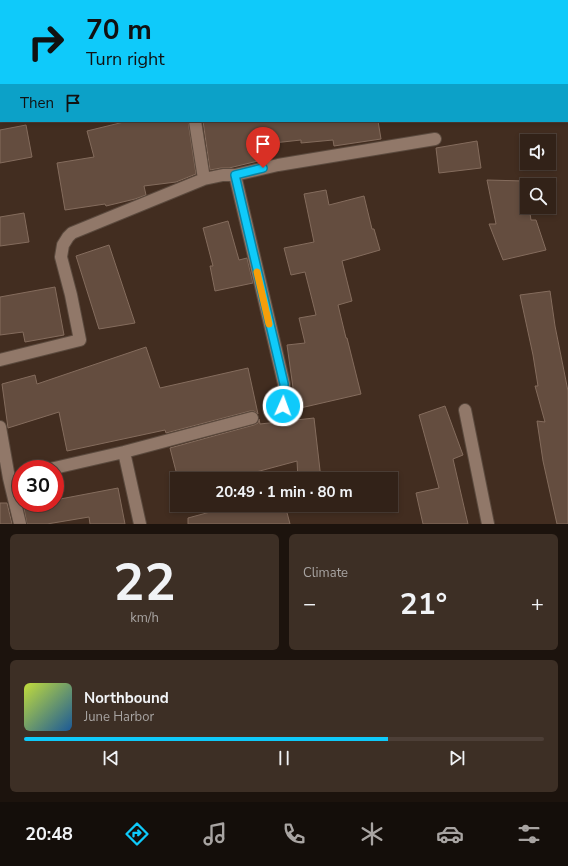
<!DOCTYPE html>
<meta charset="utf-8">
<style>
body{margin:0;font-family:"Nunito Sans",sans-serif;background:#3d2f25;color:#f1f3f6;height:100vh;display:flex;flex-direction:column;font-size:15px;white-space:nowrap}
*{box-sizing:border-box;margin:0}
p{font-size:13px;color:#a8a4a2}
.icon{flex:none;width:22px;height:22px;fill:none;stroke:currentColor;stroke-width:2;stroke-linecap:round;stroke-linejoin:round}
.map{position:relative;height:524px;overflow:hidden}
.details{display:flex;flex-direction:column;gap:10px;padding:10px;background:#1c130d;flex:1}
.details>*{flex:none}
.banner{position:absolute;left:0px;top:0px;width:568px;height:122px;box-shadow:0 2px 6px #0003,0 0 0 1px #4d3f37;background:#0fcafa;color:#111;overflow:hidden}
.tools{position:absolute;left:520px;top:134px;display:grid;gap:8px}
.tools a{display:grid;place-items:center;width:36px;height:36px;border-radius:0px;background:#322218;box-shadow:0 2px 6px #0003,0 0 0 1px #4d3f37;font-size:20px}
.speed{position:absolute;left:12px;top:460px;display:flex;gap:8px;font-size:20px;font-weight:700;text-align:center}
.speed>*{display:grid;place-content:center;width:52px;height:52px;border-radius:50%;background:#322218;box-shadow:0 2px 6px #0003,0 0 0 1px #4d3f37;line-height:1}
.speed .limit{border:6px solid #d22;background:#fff;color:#111}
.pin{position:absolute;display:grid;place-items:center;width:34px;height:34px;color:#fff;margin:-41px -17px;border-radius:50% 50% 50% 0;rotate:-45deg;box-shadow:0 0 4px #0007}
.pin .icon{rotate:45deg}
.me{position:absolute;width:44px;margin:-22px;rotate:2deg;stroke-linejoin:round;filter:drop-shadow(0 0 3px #0008)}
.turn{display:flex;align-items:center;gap:14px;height:84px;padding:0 20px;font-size:18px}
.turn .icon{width:52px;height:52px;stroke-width:2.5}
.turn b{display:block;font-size:28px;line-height:34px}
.then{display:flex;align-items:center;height:38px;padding:0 20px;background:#0003;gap:8px;font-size:15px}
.big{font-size:30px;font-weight:700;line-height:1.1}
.details .widget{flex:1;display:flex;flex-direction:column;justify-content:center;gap:6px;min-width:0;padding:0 14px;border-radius:6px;background:#3d2f25}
.details .dial{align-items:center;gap:0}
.dial b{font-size:52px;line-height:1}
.song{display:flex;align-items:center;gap:12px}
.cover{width:48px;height:48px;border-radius:6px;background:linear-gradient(135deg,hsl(70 70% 55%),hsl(210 70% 35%))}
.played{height:4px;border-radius:2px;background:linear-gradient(90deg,#0fcafa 70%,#4d3f37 70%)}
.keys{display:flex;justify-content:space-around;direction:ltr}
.heat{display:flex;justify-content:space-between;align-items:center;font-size:22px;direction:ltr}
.details .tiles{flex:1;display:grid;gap:10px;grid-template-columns:1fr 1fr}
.widget:last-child{grid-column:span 2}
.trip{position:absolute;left:170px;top:472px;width:228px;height:40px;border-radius:0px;background:#322218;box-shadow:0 2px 6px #0003,0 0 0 1px #4d3f37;font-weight:700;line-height:40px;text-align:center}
.tabs{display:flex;height:64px;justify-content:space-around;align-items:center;background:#140e0a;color:#a8a4a2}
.tabs .icon{width:28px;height:28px}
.tabs .on{color:#0fcafa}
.tabs b{font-size:18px;color:#f1f3f6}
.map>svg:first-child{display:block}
.building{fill:#644d3f;stroke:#846c5d}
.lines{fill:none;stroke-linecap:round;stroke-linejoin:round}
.lane-casing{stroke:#5b4a3e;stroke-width:14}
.street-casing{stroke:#5b4a3e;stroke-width:14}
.lane{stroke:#917869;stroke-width:12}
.street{stroke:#917869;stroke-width:12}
.route-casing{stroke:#0a83a2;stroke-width:10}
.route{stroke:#0fcafa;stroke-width:7}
.slow{stroke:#f59e0b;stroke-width:7}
</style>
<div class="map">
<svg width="568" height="524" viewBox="0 0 568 524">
<rect width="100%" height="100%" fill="#422d20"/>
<path class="building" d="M128 121H188L196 174 176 182 144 186 146 195 135 199 106 206 105 204 65 210 57 163 94 157 87 131Z
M203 121H378L381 139 334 146 333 140 301 143V140L255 145 258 161 229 168H221L210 170Z
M26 125 32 157 0 163V130Z
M477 141 481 168 439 173 436 148Z
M487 180 524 181 527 196V207H529L531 220H536L546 250 503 260 489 224H496Z
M326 190 329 205 364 196 372 229H374L380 250 342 261 352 301 338 305 346 338H347L361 394 296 409 287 345 305 343 299 318 316 315 305 272 291 275 284 248 314 242 304 194Z
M24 213 29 242 0 246V217Z
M228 221 239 260 247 258 253 283 215 291 210 266H213L203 228Z
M109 245 135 323 99 329 76 256Z
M55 287 64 335 25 342 23 332 0 335V297Z
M550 291 555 326 568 391V524H557L543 461 537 421 545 422 535 386H538L533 355 520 295Z
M146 347 160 388 248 368 258 414 254 411H250L166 433 165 430 67 451 59 412 8 428 2 384 35 375 37 384Z
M445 406 463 455 453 459 468 524H423L416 493 439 488 419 415Z
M314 418 321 479H298L297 461 230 479H178L170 448 254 425 258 423 259 419 260 424Z
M118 488 125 524H90L89 517 47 524H27L23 503H55V500Z
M0 503H7L12 524H0Z
M236 505H285L290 524H188V518Z"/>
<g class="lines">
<g class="lane-casing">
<path id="lane" d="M430 0V1"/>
</g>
<g class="street-casing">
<path id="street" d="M235 175 284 384 283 406 281 415
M204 179 223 175H235L278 165 435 139
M0 360 80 340 71 295 61 257 63 245 68 237 72 233 204 179 195 121
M465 410 488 524
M0 427 9 478 20 524
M124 452 140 524
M50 469 124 452 252 418"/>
</g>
<use href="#lane" class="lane"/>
<use href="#street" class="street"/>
</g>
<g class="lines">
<g class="route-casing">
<path id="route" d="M263 168 235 175 284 384 283 406"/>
</g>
<use href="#route" class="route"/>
<path class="slow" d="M257 272 269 324"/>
</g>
</svg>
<div class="tools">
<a><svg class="icon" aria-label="sound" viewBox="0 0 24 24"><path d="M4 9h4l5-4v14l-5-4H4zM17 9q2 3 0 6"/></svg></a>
<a><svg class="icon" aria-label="search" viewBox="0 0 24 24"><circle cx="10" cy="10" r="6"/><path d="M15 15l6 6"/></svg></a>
</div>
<div class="speed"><div class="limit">30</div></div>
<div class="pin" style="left:263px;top:168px;background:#d93025"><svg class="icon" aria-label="arrive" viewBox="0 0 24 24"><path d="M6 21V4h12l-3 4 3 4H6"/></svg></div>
<svg class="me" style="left:283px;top:406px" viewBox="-20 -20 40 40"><circle r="17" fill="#0fcafa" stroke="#fff" stroke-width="3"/><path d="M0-11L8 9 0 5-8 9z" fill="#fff"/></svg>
<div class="trip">20:49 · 1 min · 80 m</div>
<div class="banner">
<div class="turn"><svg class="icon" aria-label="right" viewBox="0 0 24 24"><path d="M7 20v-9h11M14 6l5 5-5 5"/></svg><div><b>70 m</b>Turn right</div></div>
<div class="then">Then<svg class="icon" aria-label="arrive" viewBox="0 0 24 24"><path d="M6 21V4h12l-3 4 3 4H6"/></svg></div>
</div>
</div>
<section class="details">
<div class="tiles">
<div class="widget dial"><b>22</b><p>km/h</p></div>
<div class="widget"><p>Climate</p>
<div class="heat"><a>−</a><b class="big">21°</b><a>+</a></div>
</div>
<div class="widget">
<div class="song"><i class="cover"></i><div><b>Northbound</b><p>June Harbor</p></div></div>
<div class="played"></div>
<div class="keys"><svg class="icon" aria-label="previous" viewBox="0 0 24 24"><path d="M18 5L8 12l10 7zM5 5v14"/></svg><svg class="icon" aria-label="pause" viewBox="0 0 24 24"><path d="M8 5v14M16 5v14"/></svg><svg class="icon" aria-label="next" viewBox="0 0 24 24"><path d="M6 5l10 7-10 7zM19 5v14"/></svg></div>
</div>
</div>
</section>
<nav class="tabs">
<b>20:48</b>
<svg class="icon on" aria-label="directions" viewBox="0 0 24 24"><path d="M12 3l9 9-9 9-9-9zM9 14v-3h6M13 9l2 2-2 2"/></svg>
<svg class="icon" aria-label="music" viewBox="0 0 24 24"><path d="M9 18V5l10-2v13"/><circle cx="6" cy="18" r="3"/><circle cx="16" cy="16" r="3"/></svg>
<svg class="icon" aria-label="phone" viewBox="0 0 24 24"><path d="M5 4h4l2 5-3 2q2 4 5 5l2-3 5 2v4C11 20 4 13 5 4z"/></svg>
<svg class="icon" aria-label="climate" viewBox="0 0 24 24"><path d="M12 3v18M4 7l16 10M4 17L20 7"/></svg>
<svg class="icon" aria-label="car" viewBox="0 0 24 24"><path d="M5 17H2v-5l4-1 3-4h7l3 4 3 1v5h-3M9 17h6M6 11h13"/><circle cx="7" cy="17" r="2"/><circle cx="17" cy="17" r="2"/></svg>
<svg class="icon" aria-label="filters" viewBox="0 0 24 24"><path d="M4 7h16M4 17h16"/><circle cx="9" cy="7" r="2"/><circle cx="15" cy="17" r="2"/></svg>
</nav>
